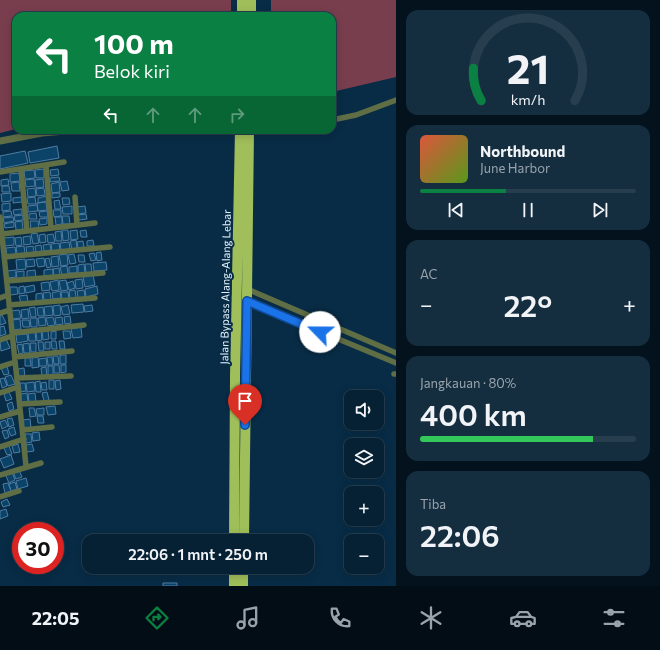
<!DOCTYPE html>
<html lang="id">
<meta charset="utf-8">
<style>
body{margin:0;font-family:Commissioner,sans-serif;background:#142e40;color:#f1f3f6;height:100vh;display:flex;flex-direction:column;font-size:15px;white-space:nowrap}
*{box-sizing:border-box;margin:0}
p{font-size:13px;color:#98a3ac}
.icon{flex:none;width:22px;height:22px;fill:none;stroke:currentColor;stroke-width:2;stroke-linecap:round;stroke-linejoin:round}
.map{position:relative;flex:1;overflow:hidden}
.sheet{display:flex;flex-direction:column;gap:10px;padding:10px;background:#03121d;width:264px}
.sheet>*{flex:none}
.hud{position:absolute;left:12px;top:12px;width:324px;height:122px;border-radius:12px;box-shadow:0 2px 10px #0003,0 0 0 1px #273e4f;background:#0b8043;color:#fff;overflow:hidden}
.controls{position:absolute;left:344px;top:390px;display:grid;gap:8px}
.controls a{display:grid;place-items:center;width:40px;height:40px;border-radius:8px;background:#062134;box-shadow:0 2px 10px #0003,0 0 0 1px #273e4f;font-size:20px}
.speed{position:absolute;left:12px;top:522px;display:flex;gap:8px;font-size:20px;font-weight:700;text-align:center}
.speed>*{display:grid;place-content:center;width:52px;height:52px;border-radius:50%;background:#062134;box-shadow:0 2px 10px #0003,0 0 0 1px #273e4f;line-height:1}
.speed .limit{border:6px solid #d22;background:#fff;color:#111}
.pin{position:absolute;display:grid;place-items:center;width:34px;height:34px;color:#fff;margin:-41px -17px;border-radius:50% 50% 50% 0;rotate:-45deg;box-shadow:0 0 4px #0007}
.pin .icon{rotate:45deg}
.me{position:absolute;width:44px;margin:-22px;rotate:293deg;stroke-linejoin:round;filter:drop-shadow(0 0 3px #0008)}
.turn{display:flex;align-items:center;gap:14px;height:84px;padding:0 16px;font-size:18px}
.turn .icon{width:52px;height:52px;stroke-width:2.5}
.turn b{display:block;font-size:28px;line-height:34px}
.lanes{display:flex;align-items:center;height:38px;padding:0 16px;background:#0003;justify-content:center;gap:20px;direction:ltr}
.lanes .off{opacity:.35}
.big{font-size:30px;font-weight:600;line-height:1.1}
.sheet .tile{flex:1;display:flex;flex-direction:column;justify-content:center;gap:6px;min-width:0;padding:0 14px;border-radius:12px;background:#142e40}
.sheet .dial{align-items:center;gap:0}
.dial svg{height:104px;overflow:visible;fill:none;stroke:#273e4f;stroke-width:7;stroke-linecap:round;text-anchor:middle}
.dial text{fill:#f1f3f6;stroke:none}
.song{display:flex;align-items:center;gap:12px}
.cover{width:48px;height:48px;border-radius:6px;background:linear-gradient(135deg,hsl(10 70% 55%),hsl(90 70% 35%))}
.played{height:4px;border-radius:2px;background:linear-gradient(90deg,#0b8043 40%,#273e4f 40%)}
.keys{display:flex;justify-content:space-around;direction:ltr}
.heat{display:flex;justify-content:space-between;align-items:center;font-size:22px;direction:ltr}
.charge{height:6px;border-radius:3px;background:linear-gradient(90deg,#34c759 80%,#273e4f 0)}
.trip{position:absolute;left:82px;top:534px;width:232px;height:40px;border-radius:12px;background:#062134;box-shadow:0 2px 10px #0003,0 0 0 1px #273e4f;font-weight:600;line-height:40px;text-align:center}
.menu{display:flex;height:64px;justify-content:space-around;align-items:center;background:#020d15;color:#98a3ac}
.menu .icon{width:28px;height:28px}
.menu .current{color:#0b8043}
.menu b{font-size:18px;color:#f1f3f6}
main{display:flex;flex:1;min-height:0}
.map>svg:first-child{display:block}
.forest{fill:#793e4e}
.building{fill:#0b4368;stroke:#4e7ca2}
.lines{fill:none;stroke-linecap:round;stroke-linejoin:round}
.minor{stroke:#5f6e44;stroke-width:5.5}
.tertiary{stroke:#5f6e44;stroke-width:7}
.trunk{stroke:#a0bf5a;stroke-width:10}
.route-casing{stroke:#114b97;stroke-width:10}
.route{stroke:#1a73e8;stroke-width:7}
.labels{text-anchor:middle;dominant-baseline:central;stroke-width:4;stroke-linejoin:round;paint-order:stroke}
.street-label{font-size:11px;fill:#e2f1fd;stroke:#082c46}
</style>
<main>
<div class="map">
<svg width="396" height="586" viewBox="0 0 396 586">
<rect width="100%" height="100%" fill="#082c46"/>
<path class="forest" d="M0 0H231V16H16V129L0 133Z
M271 0H396V77L332 92V16H271Z"/>
<path class="building" d="M57 146 59 158 30 163 28 152Z
M25 151 28 163 0 169V156Z
M44 169V178H36L35 170Z
M58 169 59 175 51 176 50 170Z
M34 170 35 178 25 179 24 171Z
M19 173 20 181 10 182V174Z
M59 177 60 181 50 182V178Z
M8 179 9 185 1 186V180Z
M34 179 35 186 26 187 25 180Z
M43 179 44 187 36 188 35 180Z
M67 181 69 190 62 191 60 182Z
M19 182 20 191H12L11 183Z
M59 182 60 192 52 193 51 184Z
M2 186H9L10 192H2Z
M35 188 36 196 28 197 27 189Z
M44 188 45 195 37 196 36 189Z
M11 193V201L2 202 1 194Z
M52 193H60V197L52 198Z
M46 196 47 201 38 203V198Z
M21 197 22 202 13 203V198Z
M35 197 36 204H28L27 198Z
M62 198H69L70 204 63 205Z
M59 200 61 209H55L54 201Z
M46 202 47 210 38 211 37 203Z
M10 203V210L2 211V204Z
M37 205 38 211 28 212V206Z
M72 206V214H63L62 207Z
M85 206 86 213 78 214 77 207Z
M22 209V214L14 215 13 210Z
M53 210H61V216L54 217Z
M11 211 12 216 3 217V212Z
M47 211 48 217H40L39 212Z
M36 213 37 219H29V214Z
M86 214 87 219 79 220 78 215Z
M23 215V220L15 221 14 216Z
M62 216H69L70 224H63Z
M13 217 14 221 4 223 3 218Z
M55 217H62V224L56 225Z
M47 218V224L40 225 39 219Z
M22 221 23 229 16 230 15 222Z
M30 221H38L39 229H31Z
M14 222V227L5 228 4 224Z
M62 230H68L69 240 63 241Z
M77 230 78 239 71 240 70 231Z
M86 230 87 237H81L80 231Z
M61 231 62 241H56L55 232Z
M37 233 39 243 33 244 31 234Z
M45 234 46 242 40 243 39 235Z
M53 234 55 242 48 243 47 235Z
M30 236 31 244 24 245 23 237Z
M14 237V245L5 246 4 238Z
M21 237 22 245 16 246 15 238Z
M76 240 77 248 72 249 70 241Z
M93 240 94 246H87V241Z
M83 241 84 247 78 248 77 242Z
M69 242 70 249 61 250 60 243Z
M59 243 60 250 52 251 51 244Z
M50 244 51 250 44 251 43 245Z
M41 245 42 251 36 252 35 246Z
M24 246 25 253 17 254 16 247Z
M33 246 34 252 27 254 26 247Z
M15 247 16 254 7 256 6 248Z
M101 252 102 260 97 261 96 253Z
M94 253 96 260 91 261 89 254Z
M67 254 68 265 61 266 59 255Z
M74 254 76 263 70 264 68 255Z
M78 255H84L85 262H79Z
M58 256 59 266 52 267 51 257Z
M44 258 45 266 38 267 36 259Z
M49 258 51 267 47 268 45 259Z
M25 259 26 269 17 270 16 260Z
M34 259 35 266 27 267 26 260Z
M106 262 107 270 94 271 93 263Z
M84 264 85 273H78V265Z
M85 264H91L92 273H86Z
M67 266 68 274 62 275 60 267Z
M77 266V273H69V267Z
M59 268 60 275 54 276 53 269Z
M53 269V276H44V270Z
M16 270V277L8 278 7 271Z
M35 270 36 278H27V271Z
M24 271V279H17L16 272Z
M93 275 95 285 85 287 83 277Z
M82 279 83 288 76 289 75 280Z
M58 280 59 290 52 291 50 282Z
M66 280 68 290 61 291 59 281Z
M73 281 75 288 69 290 67 283Z
M49 282 50 290 42 291 41 283Z
M34 285 35 291 26 293 25 287Z
M24 286 25 293 19 294V287Z
M97 286 98 294 86 297 85 289Z
M10 287H17L18 294 10 295Z
M75 290 76 298H70L69 291Z
M84 290 85 297 78 298 77 291Z
M60 291 61 298 53 299 52 293Z
M50 292 51 300H44L43 293Z
M61 292H68L69 299H62Z
M42 293 43 301H36V294Z
M27 295 28 302 21 303 19 296Z
M83 304 84 312 72 313 71 305Z
M60 305 61 315 54 316 53 306Z
M68 305 70 314 63 315 61 307Z
M92 305 93 311 85 312 84 306Z
M52 306 53 315 45 316 44 307Z
M35 307 36 317H31L29 308Z
M43 307 44 316H38L37 308Z
M28 309 29 318 22 319 21 310Z
M19 310 21 318 13 319 11 311Z
M2 315 6 323 0 325V316Z
M70 316 71 323 65 324 64 317Z
M45 317 46 325 39 326 38 318Z
M53 317 55 325 48 326 46 318Z
M62 317 63 324 56 325 55 318Z
M30 318H37V327H31Z
M20 319 21 329 13 330 12 320Z
M22 320H29L30 327H23Z
M4 326 6 334 0 336V327Z
M81 327 82 337 73 338 71 329Z
M41 330 42 340 37 341 36 331Z
M42 331H48L49 339 43 340Z
M56 331V339H51V332Z
M63 331H70L71 338 64 339Z
M28 332H35L36 341H29Z
M27 334 28 341 17 343 16 335Z
M6 339 10 348 1 351 0 341Z
M51 341H56L57 349H52Z
M59 341H64L65 349H60Z
M38 342H43L44 351H39Z
M45 342H50V349H45Z
M29 343 30 353H24L23 344Z
M30 343H36V352H31Z
M22 344 23 353 19 354 17 345Z
M60 355H66V364H60Z
M53 356H58L59 364H54Z
M38 357 39 367 32 368V358Z
M47 357H52L53 365H48Z
M25 358H30L31 366H25Z
M46 358 47 366H39V359Z
M54 365H59L60 373H54Z
M61 365H66V372L61 373Z
M7 366 9 374 4 375 1 368Z
M48 366H53V375H48Z
M46 367 47 376H42L41 368Z
M24 368 25 377 19 378 18 369Z
M11 375 15 384 8 386 5 377Z
M4 378 7 386 2 388 0 379Z
M49 380H54V389H49Z
M60 380 61 389 56 390 55 381Z
M40 381 41 392H36L35 382Z
M34 382 35 391 27 392 26 383Z
M46 382 47 390H42L41 383Z
M20 383H25L26 391 21 392Z
M9 392 12 399 6 401 4 394Z
M47 392 49 400 44 401 42 393Z
M27 393 28 402 21 403V394Z
M35 393 36 402 29 403 28 394Z
M12 402 14 409 9 411 7 404Z
M55 406 56 414 48 415 46 407Z
M29 408H34L36 416 30 417Z
M44 408V415H37L36 409Z
M37 416H43L44 423H38Z
M12 418 14 425 9 427 7 419Z
M30 419 31 428 24 429 23 420Z
M5 420 8 426 2 429 0 422Z
M14 427 16 434 11 436 8 429Z
M7 430 9 437 5 439 2 431Z
M39 432 40 440 33 441 32 433Z
M25 434H31L32 442 26 443Z
M18 444 20 452 14 453 12 446Z
M32 444 34 451 27 452 26 445Z
M9 446 12 454 7 455 4 448Z
M11 455 14 464 4 468 0 459Z
M19 470 22 477 16 479 13 472Z
M12 472 15 480 9 483 5 474Z
M26 478 28 486 18 489 16 481Z
M15 482 17 489 11 491 9 484Z
M8 483 11 491 5 493 3 484Z
M7 499 10 505 3 507 1 502Z
M6 509 8 516 0 519V511Z
M163 583H177V586H163Z"/>
<g class="lines">
<path class="minor" d="M332 120 356 115 396 100
M46 165 51 228
M21 169 27 231
M0 172 64 162
M75 197 77 225
M0 217 26 466
M2 234 95 223
M4 257 110 247
M7 281 103 273
M247 289 396 353
M0 298 8 295
M247 301 396 363
M9 305 95 298
M0 313 10 310
M12 333 84 325
M0 340 12 336
M15 357 72 351
M0 367 15 362
M394 374H396
M17 378 71 376
M0 393 18 387
M20 404 60 402
M0 417 20 411
M23 430 52 427
M0 447 24 439
M0 475 41 463
M0 497 19 491"/>
<path class="tertiary" d="M0 141 42 133 78 130"/>
<path class="trunk" d="M242 16V0
M251 16V0
M234 541 235 377 240 130
M244 541 249 130
M234 586V567
M243 586V567"/>
</g>
<g class="lines">
<g class="route-casing">
<path id="route" d="M245 425 247 301 320 332"/>
</g>
<use href="#route" class="route"/>
</g>
<g class="labels">
<g class="street-label">
<text transform="translate(225 287) rotate(-89)">Jalan Bypass Alang-Alang Lebar</text>
</g>
</g>
</svg>
<div class="controls">
<a><svg class="icon" aria-label="sound" viewBox="0 0 24 24"><path d="M4 9h4l5-4v14l-5-4H4zM17 9q2 3 0 6"/></svg></a>
<a><svg class="icon" aria-label="layers" viewBox="0 0 24 24"><path d="M12 4l9 5-9 5-9-5zM3 14l9 5 9-5"/></svg></a>
<a>+</a>
<a>−</a>
</div>
<div class="speed"><div class="limit">30</div></div>
<div class="pin" style="left:245px;top:425px;background:#d93025"><svg class="icon" aria-label="arrive" viewBox="0 0 24 24"><path d="M6 21V4h12l-3 4 3 4H6"/></svg></div>
<svg class="me" style="left:320px;top:332px" viewBox="-20 -20 40 40"><circle r="19" fill="#fff"/><path d="M0-13L10 11 0 6-10 11z" fill="#1a73e8"/></svg>
<div class="trip">22:06 · 1 mnt · 250 m</div>
<div class="hud">
<div class="turn"><svg class="icon" aria-label="left" viewBox="0 0 24 24"><path d="M17 20v-9H6M10 6l-5 5 5 5"/></svg><div><b>100 m</b>Belok kiri</div></div>
<div class="lanes"><svg class="icon" aria-label="left" viewBox="0 0 24 24"><path d="M17 20v-9H6M10 6l-5 5 5 5"/></svg><svg class="icon off" aria-label="ahead" viewBox="0 0 24 24"><path d="M12 20V5M6 11l6-6 6 6"/></svg><svg class="icon off" aria-label="ahead" viewBox="0 0 24 24"><path d="M12 20V5M6 11l6-6 6 6"/></svg><svg class="icon off" aria-label="right" viewBox="0 0 24 24"><path d="M7 20v-9h11M14 6l5 5-5 5"/></svg></div>
</div>
</div>
<section class="sheet">
<div class="tile dial"><svg viewBox="0 0 100 80">
<path d="M14 69A42 42 0 1 1 86 69"/>
<path d="M14 69A42 42 0 0 1 8 44" stroke="#0b8043"/>
<text x="50" y="56" font-size="32" font-weight="700">21</text>
<text x="50" y="72" font-size="11">km/h</text>
</svg></div>
<div class="tile">
<div class="song"><i class="cover"></i><div><b>Northbound</b><p>June Harbor</p></div></div>
<div class="played"></div>
<div class="keys"><svg class="icon" aria-label="previous" viewBox="0 0 24 24"><path d="M18 5L8 12l10 7zM5 5v14"/></svg><svg class="icon" aria-label="pause" viewBox="0 0 24 24"><path d="M8 5v14M16 5v14"/></svg><svg class="icon" aria-label="next" viewBox="0 0 24 24"><path d="M6 5l10 7-10 7zM19 5v14"/></svg></div>
</div>
<div class="tile"><p>AC</p>
<div class="heat"><a>−</a><b class="big">22°</b><a>+</a></div>
</div>
<div class="tile"><p>Jangkauan · 80%</p><b class="big">400 km</b><div class="charge"></div></div>
<div class="tile"><p>Tiba</p><b class="big">22:06</b></div>
</section>
</main>
<nav class="menu">
<b>22:05</b>
<svg class="icon current" aria-label="directions" viewBox="0 0 24 24"><path d="M12 3l9 9-9 9-9-9zM9 14v-3h6M13 9l2 2-2 2"/></svg>
<svg class="icon" aria-label="music" viewBox="0 0 24 24"><path d="M9 18V5l10-2v13"/><circle cx="6" cy="18" r="3"/><circle cx="16" cy="16" r="3"/></svg>
<svg class="icon" aria-label="phone" viewBox="0 0 24 24"><path d="M5 4h4l2 5-3 2q2 4 5 5l2-3 5 2v4C11 20 4 13 5 4z"/></svg>
<svg class="icon" aria-label="climate" viewBox="0 0 24 24"><path d="M12 3v18M4 7l16 10M4 17L20 7"/></svg>
<svg class="icon" aria-label="car" viewBox="0 0 24 24"><path d="M5 17H2v-5l4-1 3-4h7l3 4 3 1v5h-3M9 17h6M6 11h13"/><circle cx="7" cy="17" r="2"/><circle cx="17" cy="17" r="2"/></svg>
<svg class="icon" aria-label="filters" viewBox="0 0 24 24"><path d="M4 7h16M4 17h16"/><circle cx="9" cy="7" r="2"/><circle cx="15" cy="17" r="2"/></svg>
</nav>
